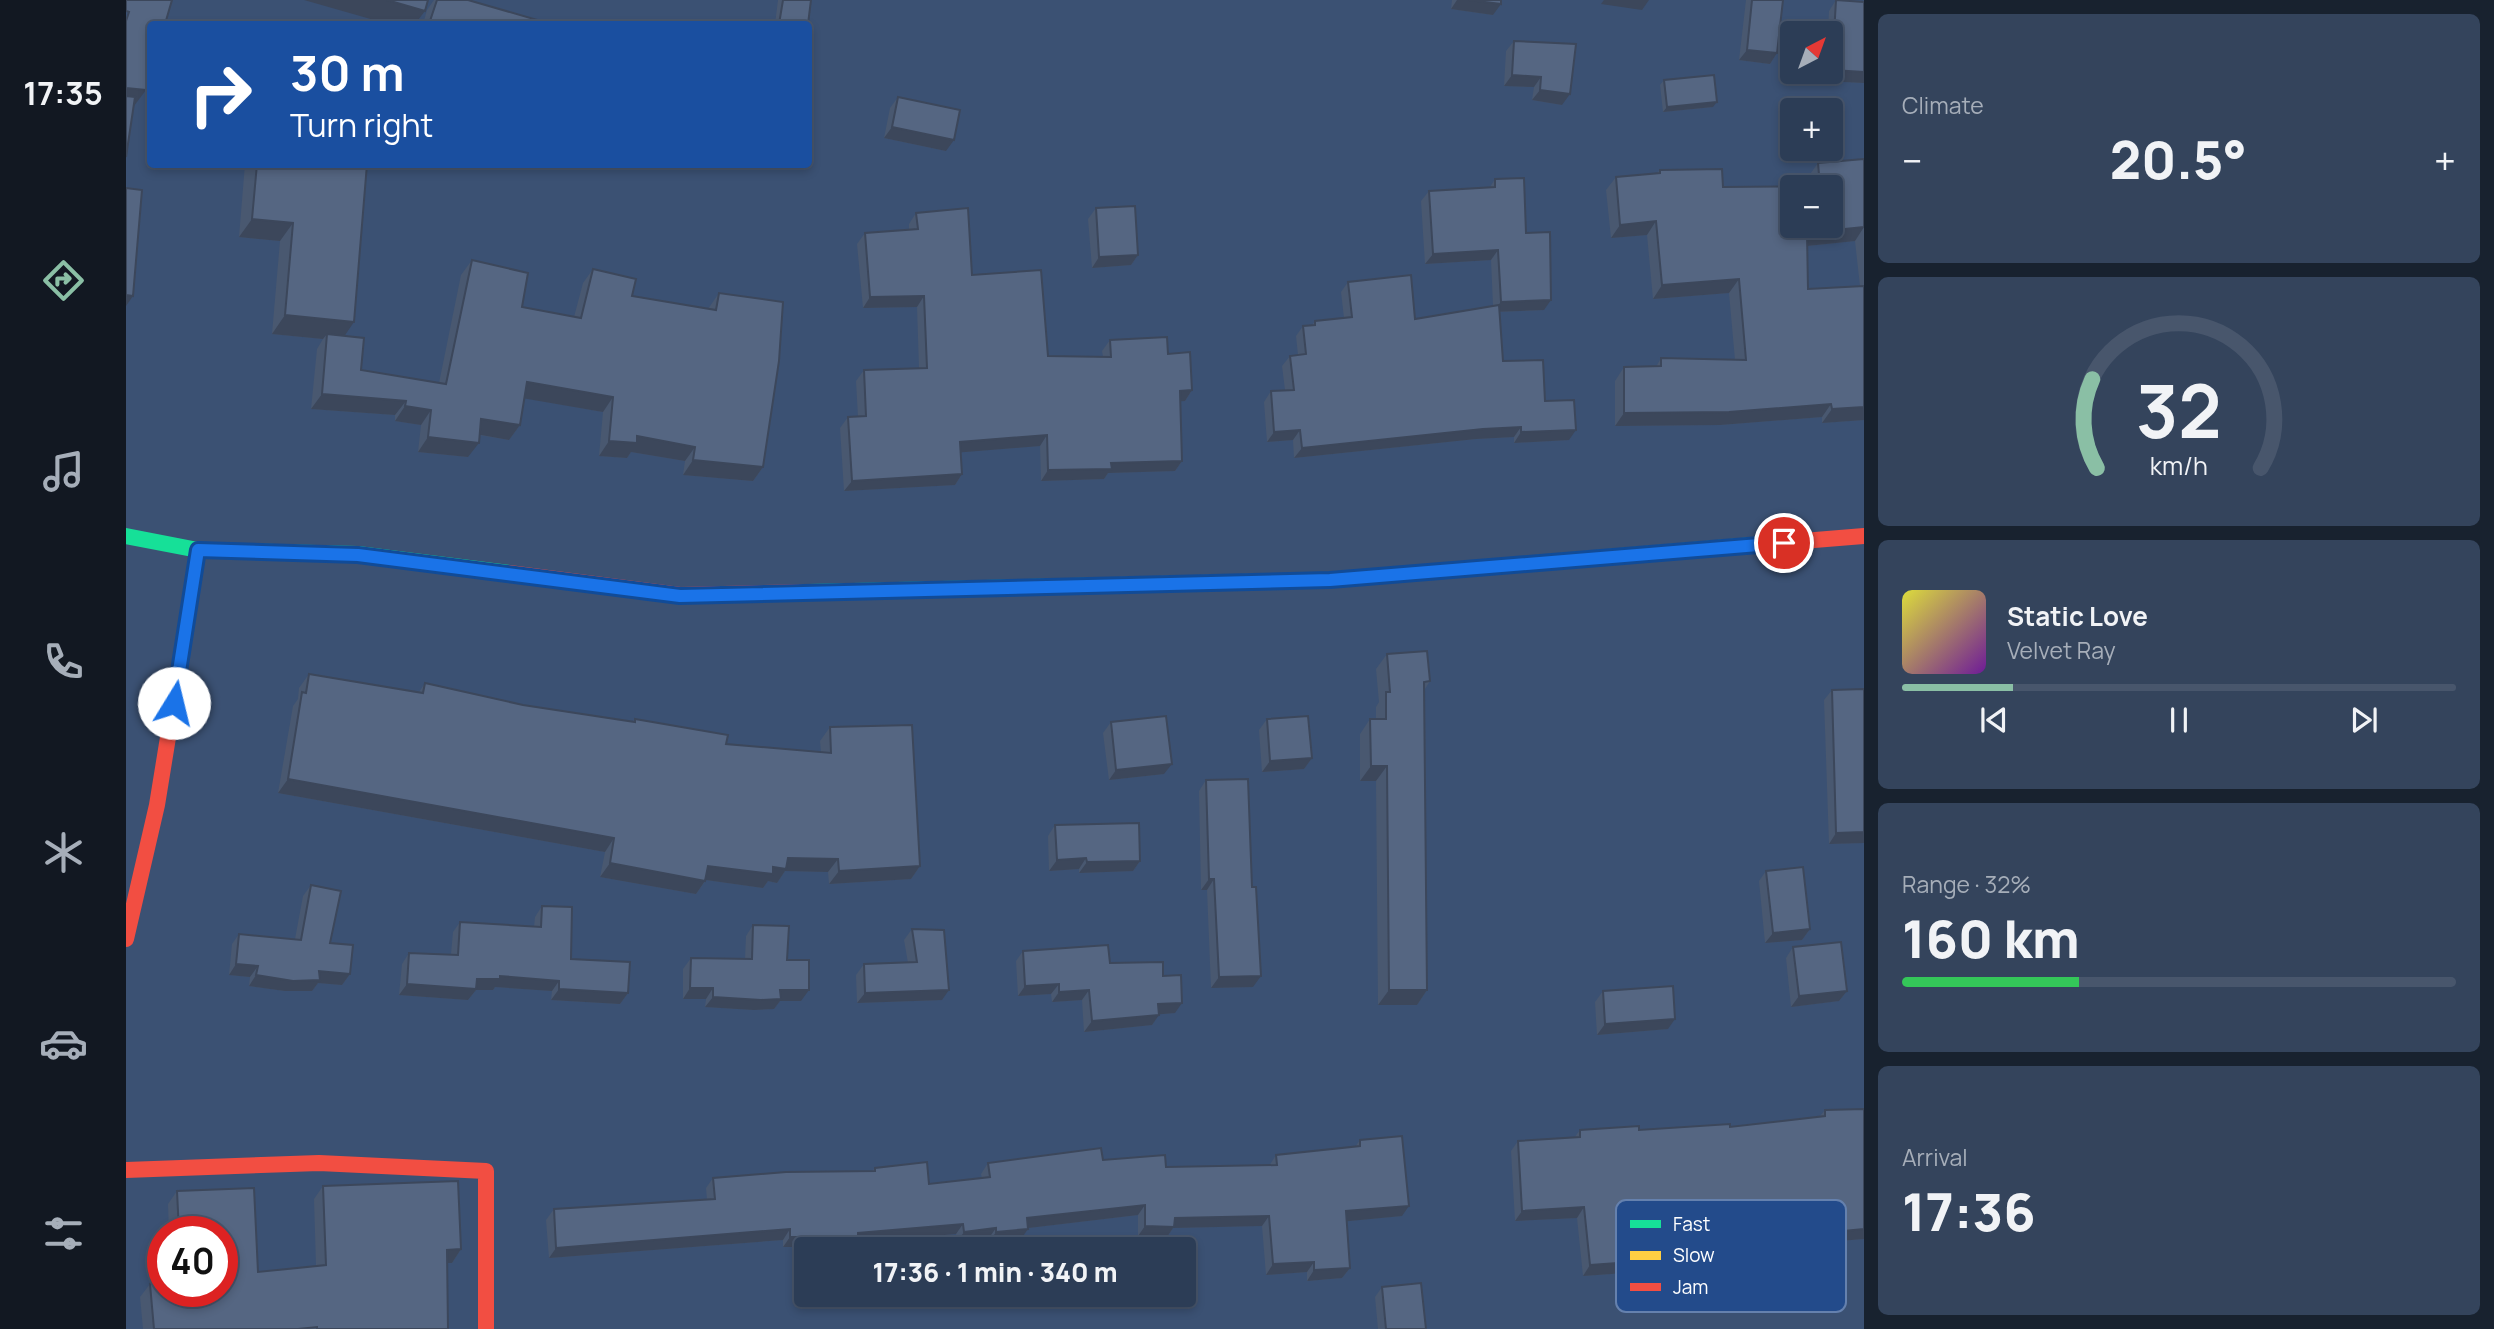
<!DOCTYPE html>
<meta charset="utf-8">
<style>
body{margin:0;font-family:Manrope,sans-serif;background:#34445c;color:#f1f3f6;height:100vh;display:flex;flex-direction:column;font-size:26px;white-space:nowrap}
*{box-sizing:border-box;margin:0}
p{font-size:23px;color:#a6aeb9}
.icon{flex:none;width:38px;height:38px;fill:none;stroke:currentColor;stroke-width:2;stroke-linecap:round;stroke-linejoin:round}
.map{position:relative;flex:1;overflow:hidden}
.details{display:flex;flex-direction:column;gap:14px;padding:14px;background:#18222f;width:630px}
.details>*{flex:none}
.hud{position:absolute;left:21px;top:21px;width:665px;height:147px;border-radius:7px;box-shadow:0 4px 10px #0003,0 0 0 2px #48566c;background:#1a4fa0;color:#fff;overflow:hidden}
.needle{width:46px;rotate:41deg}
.tools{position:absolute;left:1654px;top:21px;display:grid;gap:14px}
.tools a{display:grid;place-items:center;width:63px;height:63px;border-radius:7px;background:#2c3d56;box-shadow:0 4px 10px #0003,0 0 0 2px #48566c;font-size:35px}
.speed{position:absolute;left:21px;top:1216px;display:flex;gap:14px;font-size:35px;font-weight:700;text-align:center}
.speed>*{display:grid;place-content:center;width:91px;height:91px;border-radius:50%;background:#2c3d56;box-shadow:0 4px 10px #0003,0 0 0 2px #48566c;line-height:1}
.speed .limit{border:10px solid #d22;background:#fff;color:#111}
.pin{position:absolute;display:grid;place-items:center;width:60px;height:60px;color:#fff;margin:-30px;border:4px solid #fff;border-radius:50%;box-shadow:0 2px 7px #0007}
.me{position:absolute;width:77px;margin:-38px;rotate:9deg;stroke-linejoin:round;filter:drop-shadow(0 0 5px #0008)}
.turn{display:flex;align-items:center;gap:24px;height:147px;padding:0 28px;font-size:32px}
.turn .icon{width:91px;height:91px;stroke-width:2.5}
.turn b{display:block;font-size:49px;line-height:60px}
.big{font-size:52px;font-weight:800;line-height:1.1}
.details .card{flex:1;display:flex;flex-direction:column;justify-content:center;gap:10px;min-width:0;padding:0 24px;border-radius:10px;background:#34445c}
.details .dial{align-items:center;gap:0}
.dial svg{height:182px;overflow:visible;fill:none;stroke:#48566c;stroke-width:7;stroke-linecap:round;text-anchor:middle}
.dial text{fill:#f1f3f6;stroke:none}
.song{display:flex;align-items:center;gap:21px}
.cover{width:84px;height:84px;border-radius:10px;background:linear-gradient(135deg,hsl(60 70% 55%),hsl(280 70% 35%))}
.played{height:7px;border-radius:4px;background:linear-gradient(90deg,#8abfa5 20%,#48566c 20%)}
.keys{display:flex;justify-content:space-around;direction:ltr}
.heat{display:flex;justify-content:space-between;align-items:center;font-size:38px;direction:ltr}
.charge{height:10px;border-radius:5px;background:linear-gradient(90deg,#34c759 32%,#48566c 0)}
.trip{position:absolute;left:668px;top:1237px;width:402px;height:70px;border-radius:7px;background:#2c3d56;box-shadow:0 4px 10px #0003,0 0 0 2px #48566c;font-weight:800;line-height:70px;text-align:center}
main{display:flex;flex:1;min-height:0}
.menu{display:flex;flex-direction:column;width:126px;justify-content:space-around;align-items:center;background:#121822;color:#a6aeb9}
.menu .icon{width:49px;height:49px}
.menu .selected{color:#8abfa5}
.menu b{font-size:32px;color:#f1f3f6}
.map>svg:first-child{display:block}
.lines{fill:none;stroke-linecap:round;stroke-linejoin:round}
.fast{stroke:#16e098;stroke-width:16}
.slow{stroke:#ffcf43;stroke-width:16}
.jam{stroke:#f24e42;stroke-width:16}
.wall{fill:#495870;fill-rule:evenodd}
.shaded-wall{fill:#3c475b}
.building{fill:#556682;stroke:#3c475b;stroke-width:2;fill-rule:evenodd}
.route-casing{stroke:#114b97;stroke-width:18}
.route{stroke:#1a73e8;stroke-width:12}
.key{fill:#234b8b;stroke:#6581ae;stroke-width:2}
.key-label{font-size:19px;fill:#fff}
</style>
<main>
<nav class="menu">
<b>17:35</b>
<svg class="icon selected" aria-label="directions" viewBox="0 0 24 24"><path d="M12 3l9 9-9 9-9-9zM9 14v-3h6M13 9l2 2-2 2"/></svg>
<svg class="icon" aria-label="music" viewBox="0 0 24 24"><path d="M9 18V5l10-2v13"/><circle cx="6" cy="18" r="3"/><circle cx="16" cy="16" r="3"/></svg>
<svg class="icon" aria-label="phone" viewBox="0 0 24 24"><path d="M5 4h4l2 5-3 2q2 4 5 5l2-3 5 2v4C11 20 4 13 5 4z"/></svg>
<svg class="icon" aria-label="climate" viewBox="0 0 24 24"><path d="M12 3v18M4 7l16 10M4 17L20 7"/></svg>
<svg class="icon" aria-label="car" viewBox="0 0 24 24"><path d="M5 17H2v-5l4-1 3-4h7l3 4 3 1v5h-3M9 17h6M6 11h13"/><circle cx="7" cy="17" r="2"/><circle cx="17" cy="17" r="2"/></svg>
<svg class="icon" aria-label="filters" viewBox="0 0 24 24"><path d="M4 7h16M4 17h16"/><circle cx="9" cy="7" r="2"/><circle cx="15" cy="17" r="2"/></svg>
</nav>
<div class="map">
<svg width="1738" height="1329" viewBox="0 0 1738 1329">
<rect width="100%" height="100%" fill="#3b5173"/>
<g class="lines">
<path class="fast" d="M0 536 72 550 232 554 383 573
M1327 570 1640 544
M683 592 992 585"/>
<path class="slow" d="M992 585 1204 580 1327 570
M58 639 72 550"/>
<path class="jam" d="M1640 544 1738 536
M383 573 554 595 683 592
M0 939 31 805 58 639
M0 1170 193 1163 360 1171V1329"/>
</g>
<path class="wall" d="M308 0H342L425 24H297L301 10Z
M652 0H685L682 24H649Z
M1326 0H1375L1367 15 1325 9Z
M1620 0H1657L1651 53 1644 64 1613 60Z
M1710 0 1738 83 1699 81V72H1704V33H1702L1703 11Z
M1388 41 1436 105 1406 100 1408 87 1378 86 1380 51Z
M1538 80 1587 107 1537 112 1534 85Z
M772 97 820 151 758 138 764 108Z
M1738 159V420L1696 423V417L1594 425 1489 426V381L1498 367H1530L1535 358 1609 360 1603 293 1527 299 1521 235 1485 238 1480 190 1490 177 1531 173 1534 170 1597 187 1683 186 1682 177 1692 163ZM1729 241 1734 286 1682 289 1681 246Z
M119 164H241L218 336 235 370 313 383 335 275 346 260 396 307 448 317 457 283 467 269 506 296 582 309 593 293 637 467 627 481 557 475 559 461 505 452 501 458 473 456 477 412 398 398 394 425 383 440 353 435 342 457 292 452 295 425 269 421V415L185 409 191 349 197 339 146 334 154 241 113 237Z
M1369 179 1400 233 1418 310 1373 312 1377 361 1419 401 1443 440 1388 443V437L1350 439 1168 458 1167 440 1141 442 1138 402 1145 391 1159 390 1156 366 1164 356 1172 355 1170 336 1177 326 1186 325 1189 321 1218 318 1215 292 1222 282 1289 319 1367 306 1365 260 1299 264 1295 201 1303 191 1364 187Z
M970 208 1012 255 1005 265 966 268 962 219Z
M790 213 846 275 922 356 977 357 976 351 984 340 1042 354 1066 390 1059 401H1054L1056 461 1049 471 982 473 978 479 915 481 914 446 835 452 836 474 829 485 718 491 714 428 722 417H732L730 381 738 370 793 368 791 307 737 308 731 244 739 233 783 230V224Z
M1261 654 1304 681 1299 689 1301 990 1291 1005H1252L1250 781H1234V734L1244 719H1250V707L1253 702 1250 669Z
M183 674 293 692 299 683 397 705 507 721 509 719 600 744 695 752 694 741 704 727 794 866 785 879 703 884 702 872 659 871 651 883 642 881 637 888 580 880 570 894 474 877 479 852 152 793 167 706 172 699 173 688Z
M1738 689V843L1703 844 1698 700 1706 690Z
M1141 719 1186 758 1178 769 1136 772 1133 730Z
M985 722 1038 774 983 780 977 733Z
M1080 780 1126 887 1127 987 1085 988 1081 890H1075L1073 791Z
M929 825 1014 861 1007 871 953 873V869L923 871 922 836Z
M1640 871 1684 929 1676 940 1639 943 1633 881Z
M185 885 204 943 224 974 216 985 192 983 186 991H159L123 986 124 977 103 975 106 944 113 934 169 939 177 896Z
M416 906 445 959 502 993 494 1004 425 1000 426 991 369 987 367 990H350L342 1000 273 995 276 964 283 953 325 954 327 932 334 922 408 927 409 917Z
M627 925 661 960 675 1001H654L648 1009 628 1010 579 1007 580 999H557V969L565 958 619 959 620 936Z
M786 929 816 1000 731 1003 730 975 738 964 782 963 778 940Z
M1667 947 1721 991 1713 1001 1665 1007 1660 958Z
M897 951 984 963 1037 976 1049 1013 1033 1014 1026 1025 958 1032 956 1000 926 1002 925 994 892 996 890 961Z
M1477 991 1542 1029 1471 1035 1469 1002Z
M1699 1110 1738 1239 1700 1242 1698 1218 1610 1233 1606 1239 1519 1247 1513 1272 1457 1276 1451 1218 1389 1221 1385 1151 1392 1141 1448 1138 1454 1130H1513L1604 1127 1694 1116Z
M1234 1140 1276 1216 1221 1221 1224 1268 1216 1278 1181 1281V1272L1140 1275 1136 1226 1047 1228 1041 1237 1012 1236V1215L902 1228 895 1239 863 1242V1238L831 1242 830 1234 728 1243 725 1247H657V1240L423 1258 420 1220 428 1209 581 1200 580 1188 587 1178 746 1171 749 1168 803 1184 856 1178 855 1174 862 1163 977 1160 1040 1167 1143 1166 1150 1155 1229 1147Z
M332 1181 335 1249 326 1263H321L322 1329H17L14 1297 24 1284H26L21 1254 30 1240 37 1239V1292H96V1232H43L42 1204 51 1191 128 1188 132 1272 190 1266 188 1199 197 1186Z
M1256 1287 1300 1329H1252L1249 1297Z"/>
<path class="shaded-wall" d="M178 0H261L299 11 289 24H262Z
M1331 0H1343L1375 4 1367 15 1325 9Z
M1478 0H1523L1516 10 1475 4Z
M1621 50 1651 53 1644 64 1613 60Z
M1706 70 1738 72V83L1699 81Z
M1386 75 1415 77 1408 87 1378 86Z
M0 88 20 90 5 110 0 109Z
M1414 90 1444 94 1436 105 1406 100Z
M1591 102 1587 107 1537 112 1541 107Z
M766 127 828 140 820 151 758 138Z
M126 219 167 223 154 241 113 237Z
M1530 221 1521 235 1485 238 1494 225Z
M1738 227 1729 241 1671 247 1681 233Z
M1372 250 1365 260 1299 264 1307 254Z
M1012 255 1005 265 966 268 973 257Z
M1613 279 1603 293 1527 299 1536 285Z
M0 295 7 296 0 306Z
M798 296 791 307 737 308 744 297Z
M1425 300 1418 310 1367 312 1375 302Z
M159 315 228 322 215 341 201 334 197 339 146 334Z
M401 382 487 397 477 412 390 397Z
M1066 390 1059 401 1046 402 1054 391Z
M196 394 280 401 269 415 185 409Z
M1705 404 1696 417 1594 425 1489 426 1498 413Z
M279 406 305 410 295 425 269 421Z
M1738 407V420L1696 423 1706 409Z
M355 419 394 425 383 440 344 433Z
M1395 427 1388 437 1350 439 1168 458 1176 448 1357 429Z
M1174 430 1167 440 1141 442 1148 432Z
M1450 430 1443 440 1388 443 1395 432Z
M921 435 914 446 827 453 834 442Z
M511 436 569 447 559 461 505 452 501 458 473 456 483 441Z
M302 437 353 443 342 457 292 452Z
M567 460 637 467 627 481 557 475Z
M1056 461 1049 471 982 473 978 479 915 481 922 470 985 463Z
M836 474 829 485 718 491 726 481Z
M1186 758 1178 769 1136 772 1144 761Z
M1046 764 1038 774 983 780 990 770Z
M1245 766H1261L1250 781H1234Z
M162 779 488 838 479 852 152 793Z
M1738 832V843L1703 844 1710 833Z
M662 858 712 859 702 872 659 871 651 883 642 881 637 888 573 879 582 866 647 867Z
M960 858 953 869 923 871 931 860Z
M1014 861 1007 871 953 873 961 862Z
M484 863 579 881 570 894 474 877Z
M794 866 785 879 703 884 713 871Z
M1083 879H1088L1081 890H1075Z
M1684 929 1676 940 1639 943 1647 933Z
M110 964 132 966 124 977 103 975Z
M193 971 224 974 216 985 192 983 186 991H159L123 986 130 975Z
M374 976 433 981 426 991 369 987 367 990H350L342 1000 273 995 281 984Z
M1135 976 1127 987 1085 988 1093 977Z
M933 984 925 994 892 996 899 986Z
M564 988H587L580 999H557Z
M433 989 502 993 494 1004 425 1000Z
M654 990H683L675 1001H654L648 1009 628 1010 579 1007 587 997Z
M823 990 816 1000 731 1003 739 993Z
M963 990 956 1000 926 1002 933 992Z
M1263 990H1301L1291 1005H1252Z
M1721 991 1713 1001 1665 1007 1673 996Z
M1056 1003 1049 1013 1025 1015 1032 1004Z
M1033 1015 1026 1025 958 1032 966 1021Z
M1549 1019 1542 1029 1471 1035 1479 1024Z
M1019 1205 1012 1215 894 1229 901 1218Z
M1283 1206 1276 1216 1213 1222 1220 1211Z
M1458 1207 1451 1218 1389 1221 1396 1211Z
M1705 1207 1698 1218 1610 1233 1606 1239 1511 1247 1519 1237 1613 1223Z
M1143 1216 1136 1226 1047 1228 1041 1237 1012 1236 1019 1226 1049 1218Z
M837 1224 830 1234 728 1243 725 1247H657L664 1237 732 1233Z
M870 1228 863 1238 831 1242 838 1232Z
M664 1229 657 1240 423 1258 430 1248Z
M902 1229 895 1239 863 1242 870 1232Z
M1738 1229V1239L1700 1242 1707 1232Z
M335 1249 326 1263H311L321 1250Z
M1520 1261 1513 1272 1457 1276 1464 1265Z
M1188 1262 1181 1272 1140 1275 1147 1264Z
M1224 1268 1216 1278 1181 1281 1188 1270Z"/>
<path class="building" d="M0 0H46L39 24H24V73L20 90 0 88V21L3 12 0 11Z
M261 0H302L299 11Z
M311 0H342L425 24H303Z
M657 0H685L682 24H653Z
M1343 0H1375V4Z
M1626 0H1657L1651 53 1621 50Z
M1710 0 1738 2V72L1706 70Z
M1388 41 1450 44 1444 94 1414 90 1415 77 1386 75Z
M1588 75 1591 102 1541 107 1538 80Z
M0 96 9 97 0 157Z
M772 97 834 110 828 140 766 127Z
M1738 159V227L1681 233 1682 289 1738 286V407L1706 409 1705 404 1603 412 1498 413V367L1535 366V358L1620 360 1613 279 1536 285 1530 221 1494 225 1490 177 1534 173V170L1596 169 1597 187 1694 186 1692 163ZM1666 187H1704V226H1666Z
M131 164H241L228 322 159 315 167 223 126 219Z
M1398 178 1400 233 1424 232 1425 300 1375 302 1372 250 1307 254 1303 191 1369 187V179Z
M0 188 16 190 7 296 0 295Z
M1009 206 1012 255 973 257 970 208Z
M842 208 846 275 915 270 922 356 985 357 984 340 1041 337 1042 354 1064 352 1066 390 1054 391 1056 461 985 463 986 469 922 470 921 435 834 442 836 474 726 481 722 417 740 416 738 370 801 368 798 296 744 297 739 233 792 229 790 213Z
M346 260 402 273 396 307 455 318 467 269 510 279 506 296 590 310 593 293 657 302 653 361 637 467 567 460 569 447 511 436V443L483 441 487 397 401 382 394 425 355 419 353 443 302 437 305 410 279 406 280 401 196 394 201 334 238 338 235 370 320 384Z
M1285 275 1289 319 1373 305 1377 361 1417 360 1419 401 1448 400 1450 430 1395 432V427L1357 429 1176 448 1174 430 1148 432 1145 391 1168 390 1164 356 1180 354 1177 326 1189 325V321L1226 317 1222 282Z
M1301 651 1304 681 1298 682 1301 990H1263L1261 766H1245L1244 719H1260V692H1264L1261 654Z
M183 674 297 693 299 683 397 705 509 722V719L602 735 600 744 705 753 704 727 786 725 794 866 713 871 712 859 662 858 660 869 647 867V874L582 866 579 881 484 863 488 838 162 779 176 692 180 693Z
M1738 689V832L1710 833 1706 690Z
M1040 716 1046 764 990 770 985 722Z
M1182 716 1186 758 1144 761 1141 719Z
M1122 779 1126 887H1130L1135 976 1093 977 1088 879H1083L1080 780Z
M1013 823 1014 861 961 862 960 858 931 860 929 825Z
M1677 867 1684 929 1647 933 1640 871Z
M185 885 215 891 204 943 227 945 224 974 193 971 194 980 167 981 130 975 132 966 110 964 113 934 175 940Z
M416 906 446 907 445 959 504 962 502 993 433 989V981L374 976V979H351L350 989 281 984 283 953 332 955 334 922 415 927Z
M627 925 663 926 661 960H683V990H654L655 999 635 1000 587 997V988H564L565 958 626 959Z
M786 929 818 930 823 990 739 993 738 964 791 962Z
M1715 942 1721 991 1673 996 1667 947Z
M982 945 984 963 1037 962V976L1055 975 1056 1003 1032 1004 1033 1015 966 1021 963 990 933 992V984L899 986 897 951Z
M1547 986 1549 1019 1479 1024 1477 991Z
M1738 1109V1229L1707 1232 1705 1207 1613 1223V1228L1519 1237 1520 1261 1464 1265 1458 1207 1396 1211 1392 1141 1454 1137V1130L1513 1126V1130L1604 1124V1127L1699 1116V1110Z
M1276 1136 1283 1206 1220 1211 1224 1268 1188 1270V1262L1147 1264 1143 1216 1049 1218 1048 1227 1019 1226V1205L901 1218 902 1229 870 1232V1228L838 1232 837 1224 732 1233V1237H664V1229L430 1248 428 1209 589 1199 587 1178 660 1172 749 1171V1168L801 1162 803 1184 864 1177 862 1163 975 1148 977 1160 1039 1155 1040 1167 1151 1165 1150 1155 1234 1146V1140Z
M332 1181 335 1249 321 1250 322 1329H191V1327L172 1329H28L24 1284 37 1283V1292H96V1232H53L51 1191 128 1188 132 1272 200 1265 197 1186Z
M37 1239V1277L30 1240Z
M1295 1283 1300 1329H1260L1256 1287Z"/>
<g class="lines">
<g class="route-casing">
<path id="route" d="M48 703 72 550 232 555 554 596 1204 580 1658 543"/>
</g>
<use href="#route" class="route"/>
</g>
<rect x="1490" y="1200" width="230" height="112" rx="10" class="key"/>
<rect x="1504" y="1220" width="31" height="8" fill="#16e098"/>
<rect x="1504" y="1251" width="31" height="9" fill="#ffcf43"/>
<rect x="1504" y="1283" width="31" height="8" fill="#f24e42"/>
<g class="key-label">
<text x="1547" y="1231">Fast</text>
<text x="1547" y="1262">Slow</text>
<text x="1547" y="1294">Jam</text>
</g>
</svg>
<div class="tools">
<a><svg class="needle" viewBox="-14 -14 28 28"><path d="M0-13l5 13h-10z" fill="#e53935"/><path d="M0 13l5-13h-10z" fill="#a6aeb9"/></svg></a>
<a>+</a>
<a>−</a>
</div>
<div class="speed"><div class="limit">40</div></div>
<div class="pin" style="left:1658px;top:543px;background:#d93025"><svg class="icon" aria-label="arrive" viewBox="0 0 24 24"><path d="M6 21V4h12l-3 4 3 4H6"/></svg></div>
<svg class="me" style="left:48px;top:703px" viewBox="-20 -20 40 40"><circle r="19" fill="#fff"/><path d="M0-13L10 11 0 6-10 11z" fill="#1a73e8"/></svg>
<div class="trip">17:36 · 1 min · 340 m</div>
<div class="hud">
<div class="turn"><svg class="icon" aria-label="right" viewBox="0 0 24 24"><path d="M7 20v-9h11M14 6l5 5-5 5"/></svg><div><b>30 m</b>Turn right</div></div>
</div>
</div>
<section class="details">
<div class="card"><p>Climate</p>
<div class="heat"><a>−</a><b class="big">20.5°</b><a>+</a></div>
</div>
<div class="card dial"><svg viewBox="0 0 100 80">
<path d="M14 69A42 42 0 1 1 86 69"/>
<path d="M14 69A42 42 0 0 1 12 30" stroke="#8abfa5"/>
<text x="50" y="56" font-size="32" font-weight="700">32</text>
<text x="50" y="72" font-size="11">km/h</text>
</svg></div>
<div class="card">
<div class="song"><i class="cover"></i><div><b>Static Love</b><p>Velvet Ray</p></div></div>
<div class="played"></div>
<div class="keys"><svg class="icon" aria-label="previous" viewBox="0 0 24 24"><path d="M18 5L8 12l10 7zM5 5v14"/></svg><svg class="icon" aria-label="pause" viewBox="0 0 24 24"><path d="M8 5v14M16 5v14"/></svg><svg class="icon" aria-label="next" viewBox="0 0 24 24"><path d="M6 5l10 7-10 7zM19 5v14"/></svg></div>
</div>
<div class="card"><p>Range · 32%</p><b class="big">160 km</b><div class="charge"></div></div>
<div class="card"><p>Arrival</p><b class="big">17:36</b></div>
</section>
</main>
